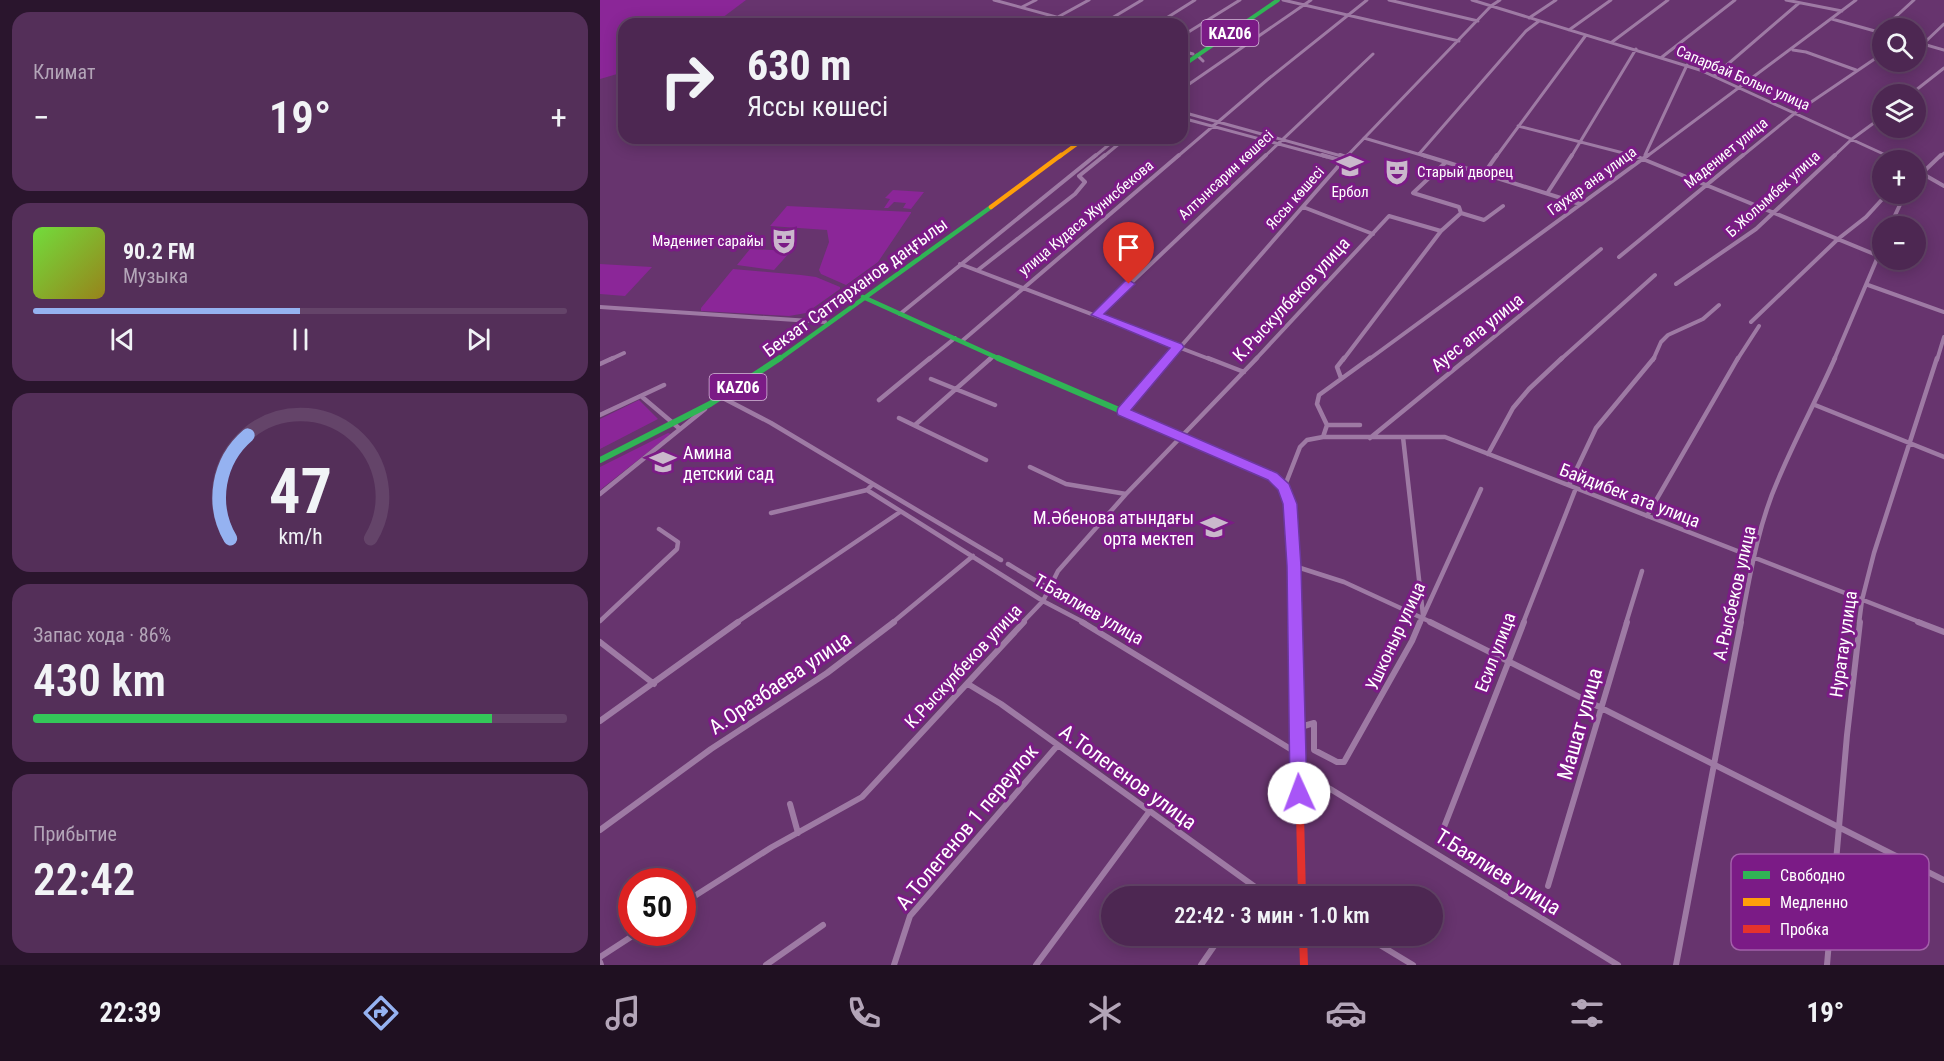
<!DOCTYPE html>
<html lang="ru">
<meta charset="utf-8">
<style>
body{margin:0;font-family:"Roboto Condensed",sans-serif;background:#542f59;color:#f1f3f6;height:100vh;display:flex;flex-direction:column;font-size:22px;white-space:nowrap}
*{box-sizing:border-box;margin:0}
p{font-size:20px;color:#b3a5b8}
.icon{flex:none;width:33px;height:33px;fill:none;stroke:currentColor;stroke-width:2;stroke-linecap:round;stroke-linejoin:round}
.map{position:relative;flex:1;overflow:hidden}
.details{display:flex;flex-direction:column;gap:12px;padding:12px;background:#2a152d;width:600px}
.details>*{flex:none}
.banner{position:absolute;left:18px;top:18px;width:570px;height:126px;border-radius:18px;box-shadow:0 3px 15px #0003,0 0 0 2px #644469;background:#4d2752;color:#f1f3f6;overflow:hidden}
.fabs{position:absolute;left:1272px;top:18px;display:grid;gap:12px}
.fabs a{display:grid;place-items:center;width:54px;height:54px;border-radius:50%;background:#4d2752;box-shadow:0 3px 15px #0003,0 0 0 2px #644469;font-size:30px}
.speed{position:absolute;left:18px;top:868px;display:flex;gap:12px;font-size:30px;font-weight:700;text-align:center}
.speed>*{display:grid;place-content:center;width:78px;height:78px;border-radius:50%;background:#4d2752;box-shadow:0 3px 15px #0003,0 0 0 2px #644469;line-height:1}
.speed .limit{border:9px solid #d22;background:#fff;color:#111}
.pin{position:absolute;display:grid;place-items:center;width:51px;height:51px;color:#fff;margin:-62px -26px;border-radius:50% 50% 50% 0;rotate:-45deg;box-shadow:0 0 6px #0007}
.pin .icon{rotate:45deg}
.me{position:absolute;width:66px;margin:-33px;rotate:358deg;stroke-linejoin:round;filter:drop-shadow(0 0 4px #0008)}
.turn{display:flex;align-items:center;gap:21px;height:126px;padding:0 30px;font-size:27px}
.turn .icon{width:78px;height:78px;stroke-width:2.5}
.turn b{display:block;font-size:42px;line-height:51px}
.big{font-size:45px;font-weight:600;line-height:1.1}
.details .card{flex:1;display:flex;flex-direction:column;justify-content:center;gap:9px;min-width:0;padding:0 21px;border-radius:18px;background:#542f59}
.details .dial{align-items:center;gap:0}
.dial svg{height:156px;overflow:visible;fill:none;stroke:#644469;stroke-width:7;stroke-linecap:round;text-anchor:middle}
.dial text{fill:#f1f3f6;stroke:none}
.song{display:flex;align-items:center;gap:18px}
.cover{width:72px;height:72px;border-radius:9px;background:linear-gradient(135deg,hsl(100 70% 55%),hsl(50 70% 35%))}
.played{height:6px;border-radius:3px;background:linear-gradient(90deg,#95b2f1 50%,#644469 50%)}
.keys{display:flex;justify-content:space-around;direction:ltr}
.heat{display:flex;justify-content:space-between;align-items:center;font-size:33px;direction:ltr}
.charge{height:9px;border-radius:4px;background:linear-gradient(90deg,#34c759 86%,#644469 0)}
.trip{position:absolute;left:501px;top:886px;width:342px;height:60px;border-radius:30px;background:#4d2752;box-shadow:0 3px 15px #0003,0 0 0 2px #644469;font-weight:600;line-height:60px;text-align:center}
.menu{display:flex;height:96px;justify-content:space-around;align-items:center;background:#1f1021;color:#b3a5b8}
.menu .icon{width:42px;height:42px}
.menu .active{color:#95b2f1}
.menu b{font-size:27px;color:#f1f3f6}
main{display:flex;flex:1;min-height:0}
.map>svg:first-child{display:block}
.green{fill:#8b2698}
.lines{fill:none;stroke-linecap:round;stroke-linejoin:round}
.street-far3{stroke:#9e7aa4;stroke-width:3}
.street-far2{stroke:#9e7aa4;stroke-width:4}
.street-far1{stroke:#9e7aa4;stroke-width:4.5}
.street{stroke:#9e7aa4;stroke-width:6}
.fast-far2{stroke:#30b455;stroke-width:4}
.fast-far1{stroke:#30b455;stroke-width:4.5}
.fast{stroke:#30b455;stroke-width:6}
.slow-far3{stroke:#ff9f0a;stroke-width:4}
.slow-far2{stroke:#ff9f0a;stroke-width:4.5}
.slow-far1{stroke:#ff9f0a;stroke-width:6}
.slow{stroke:#ff9f0a;stroke-width:8}
.jam{stroke:#e5322d;stroke-width:8}
.route{fill:#a855f7;stroke:#6d37a1;stroke-width:1.5}
.labels{text-anchor:middle;dominant-baseline:central;stroke-width:6;stroke-linejoin:round;paint-order:stroke}
.far-street-label{font-size:15px;fill:#fff;stroke:#7b1b86}
.far-poi-label{font-size:15px;fill:#fff;stroke:#7b1b86;text-anchor:start}
.shield{fill:#7b1b86;stroke:#d7bbdb;stroke-width:1.5}
.shield-label{font-size:16px;font-weight:bold;fill:#fff}
.street-label{font-size:18px;fill:#fff;stroke:#7b1b86}
.poi-label{font-size:18px;fill:#fff;stroke:#7b1b86;text-anchor:start}
.near-street-label{font-size:21px;fill:#fff;stroke:#7b1b86}
.key{fill:#7b1b86;stroke:#a35faa;stroke-width:1.5}
.key-label{font-size:16px;fill:#fff}
</style>
<main>
<section class="details">
<div class="card"><p>Климат</p>
<div class="heat"><a>−</a><b class="big">19°</b><a>+</a></div>
</div>
<div class="card">
<div class="song"><i class="cover"></i><div><b>90.2 FM</b><p>Музыка</p></div></div>
<div class="played"></div>
<div class="keys"><svg class="icon" aria-label="previous" viewBox="0 0 24 24"><path d="M18 5L8 12l10 7zM5 5v14"/></svg><svg class="icon" aria-label="pause" viewBox="0 0 24 24"><path d="M8 5v14M16 5v14"/></svg><svg class="icon" aria-label="next" viewBox="0 0 24 24"><path d="M6 5l10 7-10 7zM19 5v14"/></svg></div>
</div>
<div class="card dial"><svg viewBox="0 0 100 80">
<path d="M14 69A42 42 0 1 1 86 69"/>
<path d="M14 69A42 42 0 0 1 23 16" stroke="#95b2f1"/>
<text x="50" y="56" font-size="32" font-weight="700">47</text>
<text x="50" y="72" font-size="11">km/h</text>
</svg></div>
<div class="card"><p>Запас хода · 86%</p><b class="big">430 km</b><div class="charge"></div></div>
<div class="card"><p>Прибытие</p><b class="big">22:42</b></div>
</section>
<div class="map">
<svg width="1344" height="965" viewBox="0 0 1344 965">
<rect width="100%" height="100%" fill="#67346e"/>
<path class="green" d="M0 0H146L114 24H24V72L0 79Z
M293 190 324 192 311 209 303 208 306 203 294 202 288 208H284L290 199 285 198Z
M187 206 311 212V213L278 262 246 285 221 274 219 270 229 242 227 230 170 226Z
M150 249 191 251 174 270 137 265Z
M0 264 52 267 25 296 0 294Z
M133 269 201 275 216 277 240 287V289L206 313 189 316 101 311V308Z
M39 400 58 419 0 449V419Z
M68 433 71 434 0 490V467Z"/>
<g class="lines">
<path class="street-far3" d="M394 0 482 24
M683 0 859 41
M789 0 878 21
M872 0 1100 70 1290 157
M1186 0 1242 11
M422 7 436 0
M458 17 489 0
M929 18 956 0
M1232 19 1282 33
M502 24 542 0
M557 24 595 0
M969 30 1011 0
M1279 32 1314 0
M582 36 640 0
M1012 42 1068 0
M1316 42 1344 50
M1323 44 1344 24
M1193 50 1206 52 1256 70
M582 51 593 54
M597 55 603 61
M1062 57 1135 0
M1114 76 1199 3
M582 89 711 0
M1311 94 1344 68
M582 112 745 157
M582 118 727 157
M918 126 1039 157
M764 138 828 157
M819 154 926 31 939 21
M1045 155 1087 65
M494 157 517 138
M503 157 526 138
M577 157 667 80 767 0
M664 157 773 54
M746 157 891 6 900 0
M896 157 986 35
M971 157 1036 49
M1046 157 1256 0
M1141 157 1195 113 1282 54
M1233 157 1252 139 1282 117
M1340 157 1344 153"/>
<path class="street-far2" d="M722 155 743 161
M740 155 746 157
M823 155 846 162 813 193 859 207 861 213
M1033 155 1279 256
M1287 155 1297 160
M846 162 980 204
M1316 170 1344 186
M885 172 897 155
M1316 179 1341 155
M948 192 972 155
M703 207 773 234
M1290 226 1305 194
M1019 257 1143 155
M360 264 612 360
M378 270 475 194 485 182 479 176 505 155
M1076 284 1156 229 1235 155
M1268 285 1344 312
M0 307 225 322
M300 314 496 155
M497 315 666 155
M1151 322 1238 239 1266 217 1287 194
M362 341 579 155
M9 360 24 353
M328 360 355 338
M389 360 393 356
M569 360 748 155
M655 360 789 216 841 231
M743 360 841 231 861 213 884 220 903 206
M768 360 1048 155
M866 360 1001 249
M960 360 1055 275
M1053 360 1061 342 1068 335 1103 319 1119 305
M1137 360 1159 326
M1234 360 1282 247
M1337 360 1344 337"/>
<path class="street-far1" d="M608 358 644 372
M0 364 13 358
M741 378 737 367 744 358
M331 379 395 405
M41 396 80 429
M121 397 171 423 273 484 267 490 443 601 485 623
M279 400 330 358
M1215 405 1344 457
M523 412 570 358
M0 415 64 385
M299 418 386 460
M315 425 391 358
M727 425H760
M723 437 727 425 717 404 719 395 770 358
M803 437 823 615
M770 438 868 358
M888 454 913 408 929 389 962 358
M430 467 466 484 526 494
M273 484 401 560
M969 485 996 428 1054 358
M684 488 700 447 707 440 723 437H845L1322 623
M0 494 105 409
M171 513 267 490
M1047 516 1138 358
M408 564 448 588
M694 566 744 582 833 623
M0 621 77 549 78 542 59 529
M136 623 300 512
M292 623 373 556
M422 623 443 601 458 571 526 494 657 358
M820 623 881 489
M923 623 976 488
M1026 623 1042 571
M1141 623C1150 575 1158 525 1178 480 1195 439 1217 399 1235 358
M1259 623 1262 600 1274 553 1337 358"/>
<path class="street" d="M482 622 697 753
M830 622 1344 880
M1318 622 1344 632
M0 642 54 684
M368 684 401 704 669 897
M0 721 138 622
M697 728 714 723V750L737 762H744L812 641 820 622
M699 773 732 790 1018 965
M190 804 198 833
M844 827 924 622
M0 830 111 749 227 673 294 622
M948 886 1027 622
M647 897 654 887
M82 904 172 847 262 797 424 622
M765 936 813 965
M0 957 37 933
M0 962 1 965
M166 965 223 925
M294 965 310 916 457 746
M436 965 549 812
M601 965 621 936
M1076 965 1141 622
M1227 965 1247 735 1260 622"/>
<path class="fast-far2" d="M582 66 678 0"/>
<path class="fast-far1" d="M263 297 402 360
M178 360 391 207"/>
<path class="fast" d="M398 358 626 456
M0 460 110 404 180 358"/>
<path class="slow-far3" d="M459 157 485 138"/>
<path class="slow-far2" d="M391 207 461 155"/>
<path class="slow-far1" d="M626 456C655 469 678 472 690 504L695 623"/>
<path class="slow" d="M695 622 700 813"/>
<path class="jam" d="M700 813 702 897
M703 936 704 965"/>
</g>
<path class="route" d="M529 280 535 284 533 286 504 314 582 344 584 347 531 410 677 473 689 484 697 504 701 566 707 793 705 800 699 802 692 800 690 793 687 566 683 504 678 490 668 480 518 415 517 412 518 408 570 348 491 315 525 281Z"/>
<defs>
<g id="school-bare" transform="scale(2.07)"><path d="M0-5L7-2L0 1L-7-2ZM-4 1L0 2.5L4 1V4Q0 6-4 4Z" fill="#cab8cc" stroke="#7b1b86" stroke-width="2.5" paint-order="stroke"/></g>
<g id="theatre-bare" transform="scale(2.07)"><path d="M-5-5.5Q0-4 5-5.5V0Q5 5 0 6Q-5 5-5 0ZM-3.3-2.5H-1v1.5H-3.3ZM1-2.5H3.3v1.5H1ZM-2.8 1Q0 5.5 2.8 1Z" fill="#cab8cc" stroke="#7b1b86" stroke-width="2.5" paint-order="stroke"/></g>
</defs>
<g fill-rule="evenodd">
<use href="#school-bare" x="750" y="166"/>
<use href="#theatre-bare" x="797" y="172"/>
<use href="#theatre-bare" x="184" y="241"/>
<use href="#school-bare" x="63" y="462"/>
<use href="#school-bare" x="614" y="527"/>
</g>
<g class="labels">
<g class="far-street-label">
<text transform="translate(1143 78) rotate(23)">Сапарбай Болыс улица</text>
<text transform="translate(1126 153) rotate(-39)">Мадениет улица</text>
<text transform="translate(626 175) rotate(-43)">Алтынсарин көшесі</text>
<text transform="translate(992 181) rotate(-36)">Гаухар ана улица</text>
<text transform="translate(1173 194) rotate(-42)">Б.Жолымбек улица</text>
<text transform="translate(695 198) rotate(-48)">Яссы көшесі</text>
<text transform="translate(486 218) rotate(-40)">улица Кудаса Жунисбекова</text>
</g>
<g class="far-poi-label">
<text x="817" y="172">Старый дворец</text>
<text x="750" y="192" text-anchor="middle">Ербол</text>
<text x="164" y="241" text-anchor="end">Мәдениет сарайы</text>
</g>
<g class="shield">
<rect x="601.5" y="20" width="57" height="26" rx="4.5"/>
<rect x="109.5" y="374" width="57" height="26" rx="4.5"/>
</g>
<g class="shield-label">
<text x="630" y="33">KАZ06</text>
<text x="138" y="387">KАZ06</text>
</g>
<g class="street-label">
<text transform="translate(255 287) rotate(-36)">Бекзат Саттарханов даңғылы</text>
<text transform="translate(691 299) rotate(-47)">К.Рыскулбеков улица</text>
<text transform="translate(877 332) rotate(-39)">Ауес апа улица</text>
<text transform="translate(1030 495) rotate(21)">Байдибек ата улица</text>
<text transform="translate(1134 593) rotate(-77)">А.Рысбеков улица</text>
<text transform="translate(489 609) rotate(30)">Т.Баялиев улица</text>
<text transform="translate(795 636) rotate(-65)">Ушконыр улица</text>
<text transform="translate(1243 644) rotate(-82)">Нуратау улица</text>
<text transform="translate(895 652) rotate(-69)">Есил улица</text>
<text transform="translate(363 666) rotate(-47)">К.Рыскулбеков улица</text>
</g>
<g class="poi-label">
<text x="83" y="452">Амина<tspan x="83" dy="21">детский сад</tspan></text>
<text x="594" y="517" text-anchor="end">М.Әбенова атындағы<tspan x="594" dy="21">орта мектеп</tspan></text>
</g>
<g class="near-street-label">
<text transform="translate(180 683) rotate(-34)">А.Оразбаева улица</text>
<text transform="translate(980 724) rotate(-74)">Машат улица</text>
<text transform="translate(528 777) rotate(36)">А.Толегенов улица</text>
<text transform="translate(367 827) rotate(-50)">А.Толегенов 1 переулок</text>
<text transform="translate(898 872) rotate(32)">Т.Баялиев улица</text>
</g>
</g>
<rect x="1131" y="854" width="198" height="96" rx="9" class="key"/>
<rect x="1143" y="871" width="27" height="8" fill="#30b455"/>
<rect x="1143" y="898" width="27" height="8" fill="#ff9f0a"/>
<rect x="1143" y="925" width="27" height="8" fill="#e5322d"/>
<g class="key-label">
<text x="1180" y="881">Свободно</text>
<text x="1180" y="908">Медленно</text>
<text x="1180" y="935">Пробка</text>
</g>
</svg>
<div class="fabs">
<a><svg class="icon" aria-label="search" viewBox="0 0 24 24"><circle cx="10" cy="10" r="6"/><path d="M15 15l6 6"/></svg></a>
<a><svg class="icon" aria-label="layers" viewBox="0 0 24 24"><path d="M12 4l9 5-9 5-9-5zM3 14l9 5 9-5"/></svg></a>
<a>+</a>
<a>−</a>
</div>
<div class="speed"><div class="limit">50</div></div>
<div class="pin" style="left:529px;top:284px;background:#d93025"><svg class="icon" aria-label="arrive" viewBox="0 0 24 24"><path d="M6 21V4h12l-3 4 3 4H6"/></svg></div>
<svg class="me" style="left:699px;top:793px" viewBox="-20 -20 40 40"><circle r="19" fill="#fff"/><path d="M0-13L10 11 0 6-10 11z" fill="#a855f7"/></svg>
<div class="trip">22:42 · 3 мин · 1.0 km</div>
<div class="banner">
<div class="turn"><svg class="icon" aria-label="right" viewBox="0 0 24 24"><path d="M7 20v-9h11M14 6l5 5-5 5"/></svg><div><b>630 m</b>Яссы көшесі</div></div>
</div>
</div>
</main>
<nav class="menu">
<b>22:39</b>
<svg class="icon active" aria-label="directions" viewBox="0 0 24 24"><path d="M12 3l9 9-9 9-9-9zM9 14v-3h6M13 9l2 2-2 2"/></svg>
<svg class="icon" aria-label="music" viewBox="0 0 24 24"><path d="M9 18V5l10-2v13"/><circle cx="6" cy="18" r="3"/><circle cx="16" cy="16" r="3"/></svg>
<svg class="icon" aria-label="phone" viewBox="0 0 24 24"><path d="M5 4h4l2 5-3 2q2 4 5 5l2-3 5 2v4C11 20 4 13 5 4z"/></svg>
<svg class="icon" aria-label="climate" viewBox="0 0 24 24"><path d="M12 3v18M4 7l16 10M4 17L20 7"/></svg>
<svg class="icon" aria-label="car" viewBox="0 0 24 24"><path d="M5 17H2v-5l4-1 3-4h7l3 4 3 1v5h-3M9 17h6M6 11h13"/><circle cx="7" cy="17" r="2"/><circle cx="17" cy="17" r="2"/></svg>
<svg class="icon" aria-label="filters" viewBox="0 0 24 24"><path d="M4 7h16M4 17h16"/><circle cx="9" cy="7" r="2"/><circle cx="15" cy="17" r="2"/></svg>
<b>19°</b>
</nav>
